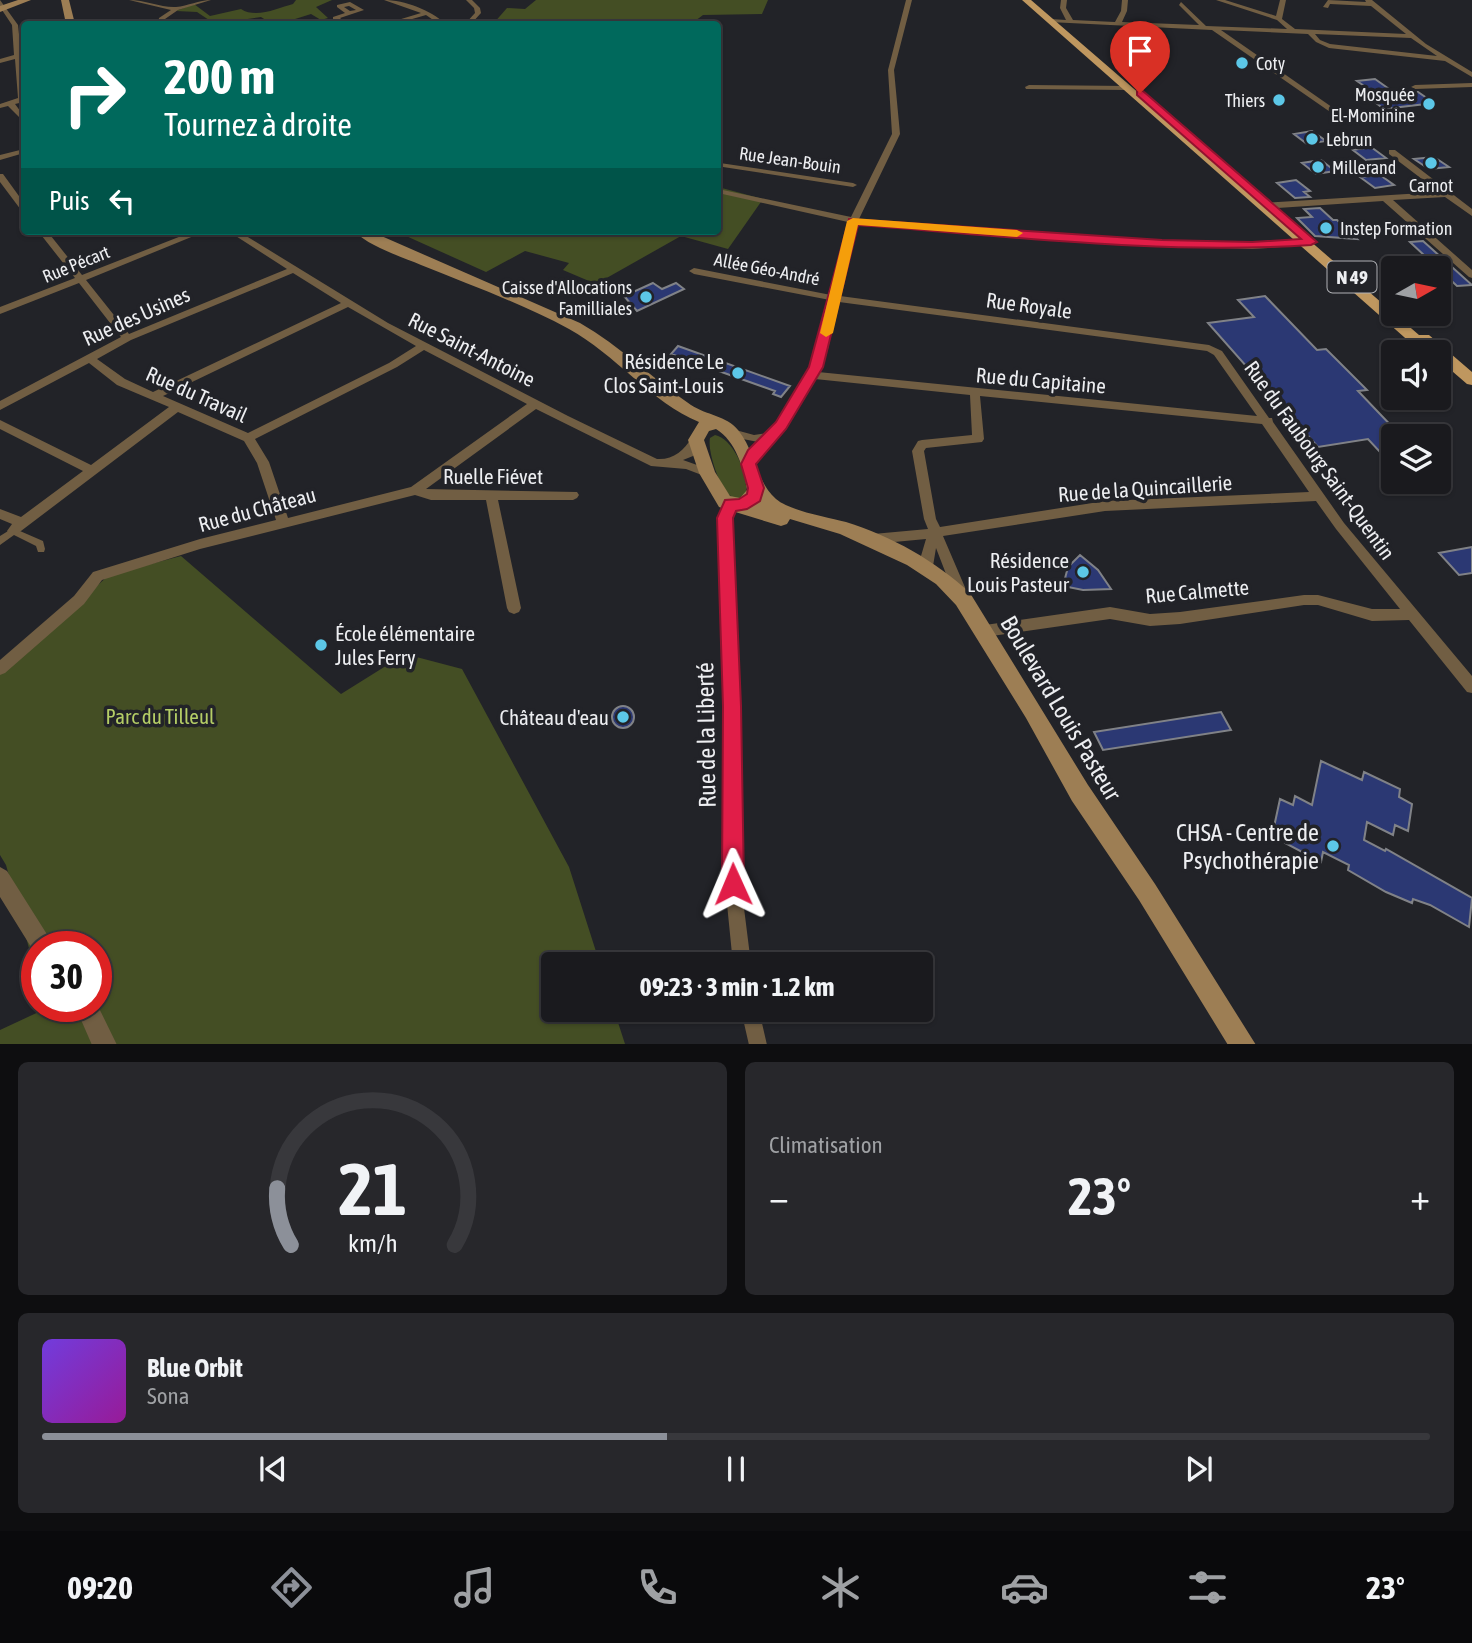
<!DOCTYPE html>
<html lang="fr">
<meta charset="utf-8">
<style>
body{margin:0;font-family:"Asap Condensed",sans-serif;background:#27272b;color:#f1f3f6;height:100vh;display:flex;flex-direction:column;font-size:26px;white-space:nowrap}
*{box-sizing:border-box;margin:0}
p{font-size:23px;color:#9fa1a4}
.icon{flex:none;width:38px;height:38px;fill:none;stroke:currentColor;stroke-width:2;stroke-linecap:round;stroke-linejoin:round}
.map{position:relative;height:1044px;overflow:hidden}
.sheet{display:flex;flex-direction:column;gap:18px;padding:18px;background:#0e0e10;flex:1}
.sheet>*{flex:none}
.top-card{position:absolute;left:21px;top:21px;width:700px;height:214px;border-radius:7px;box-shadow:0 2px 5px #0004,0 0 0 2px #38383c;background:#00695c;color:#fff;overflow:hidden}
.needle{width:46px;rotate:81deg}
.buttons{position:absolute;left:1381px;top:256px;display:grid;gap:14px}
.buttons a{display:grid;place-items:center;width:70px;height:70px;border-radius:7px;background:#1a1a1e;box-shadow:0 2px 5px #0004,0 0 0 2px #38383c;font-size:35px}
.speed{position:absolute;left:21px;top:931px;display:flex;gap:14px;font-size:35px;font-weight:700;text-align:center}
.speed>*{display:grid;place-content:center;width:91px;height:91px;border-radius:50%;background:#1a1a1e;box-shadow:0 2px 5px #0004,0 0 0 2px #38383c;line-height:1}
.speed .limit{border:10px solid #d22;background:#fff;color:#111}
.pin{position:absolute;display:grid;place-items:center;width:60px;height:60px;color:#fff;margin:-72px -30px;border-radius:50% 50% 50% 0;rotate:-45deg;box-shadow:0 0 7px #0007}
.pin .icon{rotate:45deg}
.me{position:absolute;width:77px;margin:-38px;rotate:359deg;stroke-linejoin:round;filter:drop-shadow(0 0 5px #0008)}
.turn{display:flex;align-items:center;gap:24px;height:147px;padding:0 28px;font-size:32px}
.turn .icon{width:91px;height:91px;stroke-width:2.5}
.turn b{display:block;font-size:49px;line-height:60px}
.then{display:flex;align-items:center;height:66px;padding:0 28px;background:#0003;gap:14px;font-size:26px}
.big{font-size:52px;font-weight:700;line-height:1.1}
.sheet .widget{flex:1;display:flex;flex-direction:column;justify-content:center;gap:10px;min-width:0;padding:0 24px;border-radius:10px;background:#27272b}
.sheet .dial{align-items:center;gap:0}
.dial svg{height:182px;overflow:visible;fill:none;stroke:#38383c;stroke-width:7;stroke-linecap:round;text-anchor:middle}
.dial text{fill:#f1f3f6;stroke:none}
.song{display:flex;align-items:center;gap:21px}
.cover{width:84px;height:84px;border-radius:10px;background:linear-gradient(135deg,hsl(260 70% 55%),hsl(300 70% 35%))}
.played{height:7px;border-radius:4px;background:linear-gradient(90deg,#8c9099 45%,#38383c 45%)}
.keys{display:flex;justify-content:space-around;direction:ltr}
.heat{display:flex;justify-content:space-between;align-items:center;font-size:38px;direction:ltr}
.sheet .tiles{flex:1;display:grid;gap:18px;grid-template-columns:1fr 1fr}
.widget:last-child{grid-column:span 2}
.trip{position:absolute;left:541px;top:952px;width:392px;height:70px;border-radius:7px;background:#1a1a1e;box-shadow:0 2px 5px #0004,0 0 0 2px #38383c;font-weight:700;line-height:70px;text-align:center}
.tabs{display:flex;height:112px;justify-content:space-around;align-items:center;background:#0a0a0c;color:#9fa1a4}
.tabs .icon{width:49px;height:49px}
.tabs .active{color:#8c9099}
.tabs b{font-size:32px;color:#f1f3f6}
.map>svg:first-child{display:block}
.green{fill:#444e24}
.building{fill:#2b3873;stroke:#808287;stroke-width:2}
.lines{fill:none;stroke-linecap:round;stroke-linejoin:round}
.pedestrian{fill:#715e43;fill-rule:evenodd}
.minor{fill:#715e43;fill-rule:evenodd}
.tertiary{fill:#715e43;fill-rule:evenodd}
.secondary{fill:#9d7e54;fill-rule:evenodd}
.primary{fill:#bf975f;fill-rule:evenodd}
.route{fill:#e11d48;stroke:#92132f;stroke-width:2}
.slow{fill:#f59e0b}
.poi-dot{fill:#5cc7e7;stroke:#222328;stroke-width:2.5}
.labels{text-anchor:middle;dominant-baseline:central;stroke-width:7;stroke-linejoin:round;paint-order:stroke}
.far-poi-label{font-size:18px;fill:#edeef1;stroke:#222328;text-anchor:start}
.far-street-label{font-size:18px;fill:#edeef1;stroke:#222328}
.shield{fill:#222328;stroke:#b0b1b5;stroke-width:2}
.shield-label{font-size:19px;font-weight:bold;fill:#edeef1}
.street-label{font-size:21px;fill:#edeef1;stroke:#222328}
.poi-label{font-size:21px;fill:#edeef1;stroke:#222328;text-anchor:end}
.park-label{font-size:21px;fill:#b5ce66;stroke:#222328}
.near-street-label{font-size:24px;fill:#edeef1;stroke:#222328}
.near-poi-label{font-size:24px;fill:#edeef1;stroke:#222328;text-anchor:end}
</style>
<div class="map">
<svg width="1472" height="1045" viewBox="0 0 1472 1045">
<rect width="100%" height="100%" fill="#222328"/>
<path class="green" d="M296 0H332L316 7 328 18 321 20 311 14 292 20 294 22C281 26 273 25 261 17L215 24 197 12 176 11 194 4 210 16 241 9C256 19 278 8 293 4Z
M536 0H768L762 14 703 15 691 24H493L507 8 525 9Z
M718 187 763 199 728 249 681 236 596 284 563 270 569 263 525 251 486 272 395 231H718Z
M715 435C735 439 751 480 745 498 743 498 735 499 734 498 720 493 707 450 710 438Z
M181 556 341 694 405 654 462 669 569 867 600 964H553V1010H614L625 1044H0V1030L45 1009V1006H96V947H37V977L6 865 0 855V673L109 575Z"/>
<path class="building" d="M1375 79 1392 91 1418 92 1434 103 1384 109 1372 100 1383 99 1357 81Z
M1312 131 1326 141 1307 144 1294 134Z
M1371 147 1386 158 1366 160 1353 150Z
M1434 157 1449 167 1429 169 1414 159Z
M1321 160 1335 171 1316 174 1302 163Z
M1380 175 1394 185 1375 188 1360 177Z
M1296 180 1310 191 1304 192 1310 197 1295 198 1277 183Z
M1320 208 1333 220H1337L1357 239 1315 236 1297 218 1312 217 1304 209Z
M1423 241 1472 285 1457 286 1410 242Z
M653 283 662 289 676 283 684 289 637 311 624 296Z
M1265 296 1317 350 1326 349 1367 390 1358 391 1401 436H1393V466L1368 439 1318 447 1208 323 1254 317 1238 300Z
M678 346 790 386 781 397 773 394 775 391 671 354Z
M1472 547V573L1459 575 1439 553Z
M1080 555 1098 570 1111 589 1083 590 1063 586 1068 567Z
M612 717a11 11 0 1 1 22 0a11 11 0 1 1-22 0Z
M1221 712 1231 730 1103 750 1094 732Z
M1321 761 1362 780 1364 772 1400 789 1399 797 1412 804 1408 831 1395 825 1393 835 1367 822 1364 840 1385 851 1386 849 1472 898 1469 927 1430 905 1413 899 1412 903 1386 892 1348 870 1349 865 1323 852 1321 862 1285 843 1287 833 1274 827 1280 799 1293 805 1295 796 1312 805Z"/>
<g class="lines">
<path class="pedestrian" d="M13 528 43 541 45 549 44 552H38L36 546 14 535 0 545V536Z"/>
<path class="minor" d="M0 0 18 25 21 53 24 52V56L21 57 24 102 15 104 24 116V122L8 106 0 108V104L18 98 15 59 0 63V59L14 55 12 25 0 7Z
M129 0C145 0 162 8 176 7 188 6 199 0 211 0L178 10 165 19 164 24H158L159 18 171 10Z
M384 0C405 0 430 10 446 24H439L426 15 395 24H387L388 23 421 13Z
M466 0H472L480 8 481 13 471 24H465L475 13 474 8Z
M906 0H912L894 70 900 134 859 219 1162 240 1252 243 1311 239 1315 242 1311 245 1252 249 1162 246 857 223 840 296 1209 345 1222 351 1269 418H1272L1273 422 1344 523 1472 676V693L1467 692 1409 620 1372 621 1318 605H1304L1180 624 1150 626 1110 619 985 637 980 635 978 631 980 627 985 625 1110 607 1150 614 1180 612 1304 595H1318L1372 609H1400L1336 529 1316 501 1105 511 943 536 967 592 965 596 960 597 955 596 953 592 936 548 932 572H922L921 556 926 539 873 544 869 542 867 539 869 536 873 534 928 529 924 519 912 451 918 441 922 440 972 435 970 395 815 379 785 429 757 456 752 467H744L742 464 749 451 758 442 728 436 726 433 732 429 754 435 768 433 777 423 807 375 818 349 830 300 694 274 689 271 694 268 831 295 848 222 718 193V189L851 217 892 134 888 70ZM839 302 1207 351 1214 355 1257 416 818 372 828 349ZM980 396 1262 424 1309 492 1105 501 940 527 936 519 924 451 926 448 982 442 984 439Z
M1061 0H1067L1066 8 1073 20 1115 22 1121 11 1122 0H1128L1127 11 1122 22 1199 25 1179 5 1181 2 1206 26 1287 29 1277 20 1216 0H1225L1276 16 1280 0H1286L1282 19 1295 29 1406 34 1371 6 1330 4 1328 8 1323 7 1328 0 1366 2 1365 0H1372L1426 44 1472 72V77L1445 61 1329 48 1316 42 1308 34 1221 30 1339 112 1340 114 1336 116 1212 30 1049 22 1048 21 1051 19 1066 20 1060 8ZM1315 34 1411 38 1437 56 1330 44 1320 40Z
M350 2 364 10 340 18 347 24H340L333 19V17L345 13 337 7V5ZM349 6 356 10 350 11 344 7Z
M1472 83V87L1415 89 1411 87 1415 85Z
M1029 85 1128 86 1132 88 1128 90 1026 89 1025 87Z
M24 149V153L0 160V155Z
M1389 150H1395L1472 209V216L1445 197 1393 200 1472 270V278L1469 277 1383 201 1262 209 1258 206 1262 203 1439 192 1389 154Z
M720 163 853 183 857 185 853 187 723 167H720Z
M0 174H3L24 203V210H21L0 182Z
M38 231H47L82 275 194 231H206L86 280 129 334 287 269 228 231H238L388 323 568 416 657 459C673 460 684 451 692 437H700L702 440 693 456 683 460 711 470 713 473 707 477 686 469 651 466 536 409 426 489 577 492 579 495 577 498 573 500H498L521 608 519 612 514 614 509 612 507 608 486 500H431L415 495 200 549 102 580 84 604 5 673 0 675V660L74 596 93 572 200 539 276 520 257 463 244 441 178 412 17 534H9L7 531 12 524 0 519V509L21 517 83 471 0 429V420L91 465 169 407 117 385 89 363 0 410V401L121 337 79 283 0 314V307L75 278ZM293 273 341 303 153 392 125 379 97 359 131 340ZM348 307 416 346 389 363 248 433 163 396ZM424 350 527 404 411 487 288 518 269 462 255 439 397 367Z
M730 500 736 505 731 525 739 706 741 884 751 964H733L725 884V706L719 525 724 505Z
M741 1010H759L767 1045H749Z"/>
<path class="tertiary" d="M0 867 7 871 55 947H37L36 955 0 897Z
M96 1002 117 1045H92L75 1006H96Z"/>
<path class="secondary" d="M18 0H31L0 12V6Z
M61 0H69L75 24H66Z
M354 231H370L580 323C620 346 653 379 691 405 706 415 727 416 738 430 755 450 756 482 776 499 790 511 827 517 846 522 891 536 936 561 970 593L1088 785 1155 884 1256 1045H1228L1139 900 1072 801 1026 718 956 605 936 584 907 565 840 534 790 519 787 524 781 526 719 507 699 473 688 440 699 422C652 403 615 354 569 329 521 303 470 285 421 265 400 256 370 247 354 231ZM716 429C736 441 744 469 747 490L740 498 730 496 715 472 704 440 709 431Z"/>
<path class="primary" d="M1022 0H1031L1419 335H1429L1472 372V385L1467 384 1438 359V352H1421Z"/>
</g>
<path class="route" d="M1137 91H1143L1317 242 1311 245C1161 255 1008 236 858 225L823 367 786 429 756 464 764 488 760 501 747 509 736 511 733 518 741 706 744 884 740 892 733 895 725 892 722 884 723 706 717 518 725 500 739 499 747 494 748 488 741 464 748 450 776 422 809 367 849 219 1162 240 1252 242 1301 239 1137 95Z"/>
<path class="slow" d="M853 218 1017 230 1023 233 1017 237 858 225 833 333 826 337 820 333 847 221Z"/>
<g class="poi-dot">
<circle cx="1242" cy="63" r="7"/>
<circle cx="1279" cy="100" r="7"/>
<circle cx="1429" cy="104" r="7"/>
<circle cx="1312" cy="139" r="7"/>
<circle cx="1431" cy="163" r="7"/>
<circle cx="1318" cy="167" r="7"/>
<circle cx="1326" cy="228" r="7"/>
<circle cx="646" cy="297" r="7"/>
<circle cx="738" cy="373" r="7"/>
<circle cx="1083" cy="572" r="7"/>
<circle cx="321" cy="645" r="7"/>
<circle cx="623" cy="717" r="7"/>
<circle cx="1333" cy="846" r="7"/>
</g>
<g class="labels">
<g class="far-poi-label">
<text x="1256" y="63">Coty</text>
<text x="1415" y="94" text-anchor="end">Mosquée<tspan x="1415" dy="21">El-Mominine</tspan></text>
<text x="1265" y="100" text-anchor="end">Thiers</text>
<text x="1326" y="139">Lebrun</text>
<text x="1332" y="167">Millerand</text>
<text x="1431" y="185" text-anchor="middle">Carnot</text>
<text x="1340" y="228">Instep Formation</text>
<text x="632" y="287" text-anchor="end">Caisse d'Allocations<tspan x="632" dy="21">Familliales</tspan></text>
</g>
<g class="far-street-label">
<text transform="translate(790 160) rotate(8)">Rue Jean-Bouin</text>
<text transform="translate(76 264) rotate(-22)">Rue Pécart</text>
<text transform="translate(767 269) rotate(11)">Allée Géo-André</text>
</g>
<rect class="shield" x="1327.5" y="261.5" width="49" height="31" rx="5"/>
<g class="shield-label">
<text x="1352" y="277">N 49</text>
</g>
<g class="street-label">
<text transform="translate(1029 305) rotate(8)">Rue Royale</text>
<text transform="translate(136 316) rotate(-24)">Rue des Usines</text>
<text transform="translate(472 349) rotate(27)">Rue Saint-Antoine</text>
<text transform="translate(1041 380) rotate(5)">Rue du Capitaine</text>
<text transform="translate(197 394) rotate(24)">Rue du Travail</text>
<text transform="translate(1320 460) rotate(54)">Rue du Faubourg Saint-Quentin</text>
<text x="493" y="476">Ruelle Fiévet</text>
<text transform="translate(1145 488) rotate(-4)">Rue de la Quincaillerie</text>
<text transform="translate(257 509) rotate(-15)">Rue du Château</text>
<text transform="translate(1197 591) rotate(-5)">Rue Calmette</text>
</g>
<g class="poi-label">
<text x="724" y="361">Résidence Le<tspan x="724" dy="24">Clos Saint-Louis</tspan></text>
<text x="1069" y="560">Résidence<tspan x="1069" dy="24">Louis Pasteur</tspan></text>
<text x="335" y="633" text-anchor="start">École élémentaire<tspan x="335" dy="24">Jules Ferry</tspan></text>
<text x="609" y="717">Château d'eau</text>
</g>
<g class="park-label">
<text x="160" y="716">Parc du Tilleul</text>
</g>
<g class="near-street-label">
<text transform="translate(1061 708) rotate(59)">Boulevard Louis Pasteur</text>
<text transform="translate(706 735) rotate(-91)">Rue de la Liberté</text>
</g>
<g class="near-poi-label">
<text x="1319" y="832">CHSA - Centre de<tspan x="1319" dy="28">Psychothérapie</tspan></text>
</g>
</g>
</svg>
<div class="buttons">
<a><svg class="needle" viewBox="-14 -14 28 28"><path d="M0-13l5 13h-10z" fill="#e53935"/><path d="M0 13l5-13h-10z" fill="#9fa1a4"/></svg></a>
<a><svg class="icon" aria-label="sound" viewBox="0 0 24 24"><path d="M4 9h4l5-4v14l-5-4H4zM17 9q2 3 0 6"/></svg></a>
<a><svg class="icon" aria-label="layers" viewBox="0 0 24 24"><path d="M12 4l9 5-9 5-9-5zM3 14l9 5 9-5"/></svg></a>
</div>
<div class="speed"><div class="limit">30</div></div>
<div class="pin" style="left:1140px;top:93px;background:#d93025"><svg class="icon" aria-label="arrive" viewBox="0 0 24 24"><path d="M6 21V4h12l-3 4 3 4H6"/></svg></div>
<svg class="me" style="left:733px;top:884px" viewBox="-20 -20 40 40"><path d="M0-17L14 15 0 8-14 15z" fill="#e11d48" stroke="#fff" stroke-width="4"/></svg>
<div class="trip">09:23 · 3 min · 1.2 km</div>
<div class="top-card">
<div class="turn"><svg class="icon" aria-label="right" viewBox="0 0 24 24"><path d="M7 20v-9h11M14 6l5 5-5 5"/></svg><div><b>200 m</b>Tournez à droite</div></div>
<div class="then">Puis<svg class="icon" aria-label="left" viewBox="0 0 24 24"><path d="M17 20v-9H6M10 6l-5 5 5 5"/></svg></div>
</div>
</div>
<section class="sheet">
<div class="tiles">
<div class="widget dial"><svg viewBox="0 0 100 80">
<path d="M14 69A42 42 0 1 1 86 69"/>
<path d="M14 69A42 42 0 0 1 8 44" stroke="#8c9099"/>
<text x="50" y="56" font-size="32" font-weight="700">21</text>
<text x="50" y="72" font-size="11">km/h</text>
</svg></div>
<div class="widget"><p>Climatisation</p>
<div class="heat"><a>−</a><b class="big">23°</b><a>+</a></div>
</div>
<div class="widget">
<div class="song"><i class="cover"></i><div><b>Blue Orbit</b><p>Sona</p></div></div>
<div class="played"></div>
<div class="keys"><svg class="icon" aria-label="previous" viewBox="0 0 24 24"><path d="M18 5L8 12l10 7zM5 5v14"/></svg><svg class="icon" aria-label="pause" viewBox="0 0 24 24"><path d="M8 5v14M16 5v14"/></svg><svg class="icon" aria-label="next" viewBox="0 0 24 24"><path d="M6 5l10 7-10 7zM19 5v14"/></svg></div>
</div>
</div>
</section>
<nav class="tabs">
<b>09:20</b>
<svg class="icon active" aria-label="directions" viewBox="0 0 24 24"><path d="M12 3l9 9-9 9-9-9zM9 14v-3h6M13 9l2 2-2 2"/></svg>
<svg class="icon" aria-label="music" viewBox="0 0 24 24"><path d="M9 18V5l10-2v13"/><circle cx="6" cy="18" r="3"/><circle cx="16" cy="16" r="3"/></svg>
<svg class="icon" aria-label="phone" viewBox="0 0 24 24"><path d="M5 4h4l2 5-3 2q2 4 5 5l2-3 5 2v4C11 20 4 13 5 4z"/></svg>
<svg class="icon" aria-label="climate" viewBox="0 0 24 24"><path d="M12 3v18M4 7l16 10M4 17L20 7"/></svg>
<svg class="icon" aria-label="car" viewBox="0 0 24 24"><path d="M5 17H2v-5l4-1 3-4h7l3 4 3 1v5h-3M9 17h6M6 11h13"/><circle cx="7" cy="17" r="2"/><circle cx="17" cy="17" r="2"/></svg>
<svg class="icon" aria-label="filters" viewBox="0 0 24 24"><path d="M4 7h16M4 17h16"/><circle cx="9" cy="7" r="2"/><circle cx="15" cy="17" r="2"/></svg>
<b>23°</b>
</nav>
